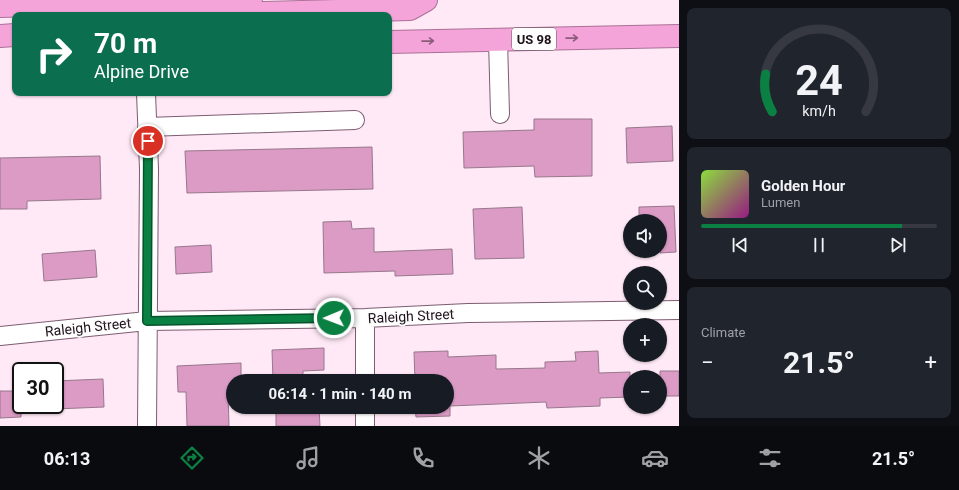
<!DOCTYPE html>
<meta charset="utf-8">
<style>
body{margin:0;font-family:Roboto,sans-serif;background:#20242c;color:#f1f3f6;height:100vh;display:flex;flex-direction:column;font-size:15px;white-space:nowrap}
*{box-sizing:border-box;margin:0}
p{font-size:13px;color:#9ea1a6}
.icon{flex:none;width:22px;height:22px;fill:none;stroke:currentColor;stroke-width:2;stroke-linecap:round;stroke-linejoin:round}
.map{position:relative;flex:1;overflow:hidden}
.panel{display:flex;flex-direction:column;gap:8px;padding:8px;background:#0d0f14;width:280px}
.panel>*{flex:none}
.top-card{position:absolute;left:12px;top:12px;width:380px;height:84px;border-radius:8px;box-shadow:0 1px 3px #0004;background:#0b6e4f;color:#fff;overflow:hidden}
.controls{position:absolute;left:623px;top:214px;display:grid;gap:8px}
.controls a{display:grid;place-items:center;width:44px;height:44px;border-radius:50%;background:#171b24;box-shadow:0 1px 3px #0004;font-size:20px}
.speed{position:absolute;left:12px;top:362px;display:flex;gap:8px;font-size:20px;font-weight:700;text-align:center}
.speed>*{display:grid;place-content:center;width:52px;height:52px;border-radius:50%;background:#171b24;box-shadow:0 1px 3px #0004;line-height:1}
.speed .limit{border:2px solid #111;border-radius:6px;background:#fff;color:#111}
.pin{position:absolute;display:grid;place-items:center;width:34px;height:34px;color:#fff;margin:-17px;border:2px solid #fff;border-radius:50%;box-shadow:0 1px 4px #0007}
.me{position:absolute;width:44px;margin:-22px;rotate:269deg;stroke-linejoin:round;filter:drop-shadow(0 0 3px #0008)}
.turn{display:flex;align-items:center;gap:14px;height:84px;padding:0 16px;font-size:18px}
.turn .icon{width:52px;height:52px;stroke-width:2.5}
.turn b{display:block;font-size:28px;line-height:34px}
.big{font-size:30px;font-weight:700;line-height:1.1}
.panel .card{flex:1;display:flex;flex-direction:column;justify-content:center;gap:6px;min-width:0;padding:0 14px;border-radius:8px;background:#20242c}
.panel .dial{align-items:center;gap:0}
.dial svg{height:104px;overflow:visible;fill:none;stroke:#363941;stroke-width:7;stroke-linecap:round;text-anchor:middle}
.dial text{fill:#f1f3f6;stroke:none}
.song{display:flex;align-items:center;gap:12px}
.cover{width:48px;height:48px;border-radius:6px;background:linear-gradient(135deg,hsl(90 70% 55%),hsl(310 70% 35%))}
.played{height:4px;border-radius:2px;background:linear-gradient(90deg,#0b8043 85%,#363941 85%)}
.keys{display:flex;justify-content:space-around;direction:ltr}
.heat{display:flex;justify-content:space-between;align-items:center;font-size:22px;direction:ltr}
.trip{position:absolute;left:226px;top:374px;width:228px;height:40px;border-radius:20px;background:#171b24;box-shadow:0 1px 3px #0004;font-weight:700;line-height:40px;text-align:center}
.tab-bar{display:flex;height:64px;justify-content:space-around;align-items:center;background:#090b0e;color:#9ea1a6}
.tab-bar .icon{width:28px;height:28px}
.tab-bar .on{color:#0b8043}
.tab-bar b{font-size:18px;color:#f1f3f6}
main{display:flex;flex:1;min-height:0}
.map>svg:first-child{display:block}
.building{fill:#db9bc5;stroke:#97778c}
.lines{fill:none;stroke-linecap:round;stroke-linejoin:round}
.minor-casing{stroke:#7c5d71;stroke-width:20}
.highway-casing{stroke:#aa7196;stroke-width:24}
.minor{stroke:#fff;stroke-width:18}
.highway{stroke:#f5a4d9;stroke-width:22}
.oneway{stroke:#8a5c7a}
.route-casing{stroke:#07532c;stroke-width:10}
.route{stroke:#0b8043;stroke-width:7}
.labels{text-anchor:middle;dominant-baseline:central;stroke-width:4;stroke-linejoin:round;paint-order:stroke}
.shield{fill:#fdfdfd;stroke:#62595f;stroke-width:1}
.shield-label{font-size:13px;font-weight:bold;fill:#1f131b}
.street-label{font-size:14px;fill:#1f131b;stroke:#fdfdfd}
</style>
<main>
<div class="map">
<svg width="679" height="426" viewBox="0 0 679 426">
<rect width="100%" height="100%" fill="#ffe9f6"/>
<path class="building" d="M534 119H592V176L535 177 534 166 464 168 463 132 534 130Z
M672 126 673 161 627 163 626 128Z
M372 147 373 189 187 193 185 151Z
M100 156 101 199 27 201V209H0V158Z
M674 206 676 252 660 253V221H639V207Z
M522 207 524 258 475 259 473 209Z
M351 221 352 229 374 228V252L452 249 453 274 395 276V271L324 273 323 222Z
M211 245 212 272 176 274 175 247Z
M95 250 97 277 44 281 42 254Z
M324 348V370L303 371V381H273L272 350Z
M448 351V357L496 355V369L545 368V362L576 361 575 352 598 351 599 373 630 372V397L600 398V406L547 408 546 402 450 406V416L416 417 415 407H447V381H415L414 352Z
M241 363V381H233V391H228L229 426H187L186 392H178L177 366Z
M660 371H679V396H660Z
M103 379 104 407 55 409V381Z
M0 391H21V417L0 418Z
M276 407H319L320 426H276Z"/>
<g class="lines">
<g class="minor-casing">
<path id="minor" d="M498 40 500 114
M146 93 149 169 147 426
M147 127 355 120
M0 336 147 321 365 318 468 313 679 310
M365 381V318
M365 426V407"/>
</g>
<g class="highway-casing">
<path id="highway" d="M0 6 251 0
M229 14 410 9 426 0
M0 36 15 35
M389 42 679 36"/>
</g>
<use href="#minor" class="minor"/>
<use href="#highway" class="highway"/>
</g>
<defs><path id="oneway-shaft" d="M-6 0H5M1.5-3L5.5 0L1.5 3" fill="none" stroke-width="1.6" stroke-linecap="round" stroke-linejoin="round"/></defs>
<g class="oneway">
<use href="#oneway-shaft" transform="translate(572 38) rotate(-1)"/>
<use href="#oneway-shaft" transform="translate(428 41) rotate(-1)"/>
</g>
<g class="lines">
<g class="route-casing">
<path id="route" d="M148 141 147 321 334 318"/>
</g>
<use href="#route" class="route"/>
</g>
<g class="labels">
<rect class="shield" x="512" y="28" width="44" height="22" rx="3"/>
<g class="shield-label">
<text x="534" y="39">US 98</text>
</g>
<g class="street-label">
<text transform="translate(411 316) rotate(-3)">Raleigh Street</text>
<text transform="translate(88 327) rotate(-6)">Raleigh Street</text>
</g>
</g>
</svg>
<div class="controls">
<a><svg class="icon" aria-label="sound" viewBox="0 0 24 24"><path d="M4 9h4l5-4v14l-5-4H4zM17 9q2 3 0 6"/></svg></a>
<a><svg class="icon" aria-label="search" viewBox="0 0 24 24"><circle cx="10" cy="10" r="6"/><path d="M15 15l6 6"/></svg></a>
<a>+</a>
<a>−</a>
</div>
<div class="speed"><div class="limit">30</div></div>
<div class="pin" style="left:148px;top:141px;background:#d93025"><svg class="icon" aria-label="arrive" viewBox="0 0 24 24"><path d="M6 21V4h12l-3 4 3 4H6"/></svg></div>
<svg class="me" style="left:334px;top:318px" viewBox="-20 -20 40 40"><circle r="17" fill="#0b8043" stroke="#fff" stroke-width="3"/><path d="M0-11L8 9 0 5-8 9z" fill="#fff"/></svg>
<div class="trip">06:14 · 1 min · 140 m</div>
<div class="top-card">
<div class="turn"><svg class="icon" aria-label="right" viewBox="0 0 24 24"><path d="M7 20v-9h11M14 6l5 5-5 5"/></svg><div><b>70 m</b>Alpine Drive</div></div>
</div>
</div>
<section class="panel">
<div class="card dial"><svg viewBox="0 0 100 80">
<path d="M14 69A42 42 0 1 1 86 69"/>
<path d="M14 69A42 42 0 0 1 9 40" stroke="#0b8043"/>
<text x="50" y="56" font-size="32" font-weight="700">24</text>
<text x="50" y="72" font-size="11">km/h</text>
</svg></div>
<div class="card">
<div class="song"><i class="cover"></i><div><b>Golden Hour</b><p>Lumen</p></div></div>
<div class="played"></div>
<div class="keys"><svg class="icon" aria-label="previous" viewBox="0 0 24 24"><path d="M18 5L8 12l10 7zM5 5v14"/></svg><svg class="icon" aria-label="pause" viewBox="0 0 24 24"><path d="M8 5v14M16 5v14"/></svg><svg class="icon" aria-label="next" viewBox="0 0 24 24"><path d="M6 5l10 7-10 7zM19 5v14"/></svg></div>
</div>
<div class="card"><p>Climate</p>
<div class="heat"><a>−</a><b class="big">21.5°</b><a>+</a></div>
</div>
</section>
</main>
<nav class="tab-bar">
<b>06:13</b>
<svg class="icon on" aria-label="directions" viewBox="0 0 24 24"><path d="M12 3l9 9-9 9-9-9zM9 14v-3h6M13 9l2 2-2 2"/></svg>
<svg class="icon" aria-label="music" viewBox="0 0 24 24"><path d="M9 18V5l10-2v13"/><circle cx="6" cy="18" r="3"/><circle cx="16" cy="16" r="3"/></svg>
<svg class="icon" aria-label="phone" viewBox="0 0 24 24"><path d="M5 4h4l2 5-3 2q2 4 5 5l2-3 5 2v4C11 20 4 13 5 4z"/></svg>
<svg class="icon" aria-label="climate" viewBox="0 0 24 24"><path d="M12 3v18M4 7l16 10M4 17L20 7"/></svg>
<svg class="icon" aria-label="car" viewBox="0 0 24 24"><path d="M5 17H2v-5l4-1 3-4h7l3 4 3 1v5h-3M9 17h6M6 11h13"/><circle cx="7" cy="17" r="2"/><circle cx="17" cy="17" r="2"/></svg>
<svg class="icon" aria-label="filters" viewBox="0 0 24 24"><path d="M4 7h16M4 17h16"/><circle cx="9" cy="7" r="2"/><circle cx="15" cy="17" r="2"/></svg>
<b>21.5°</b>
</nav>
